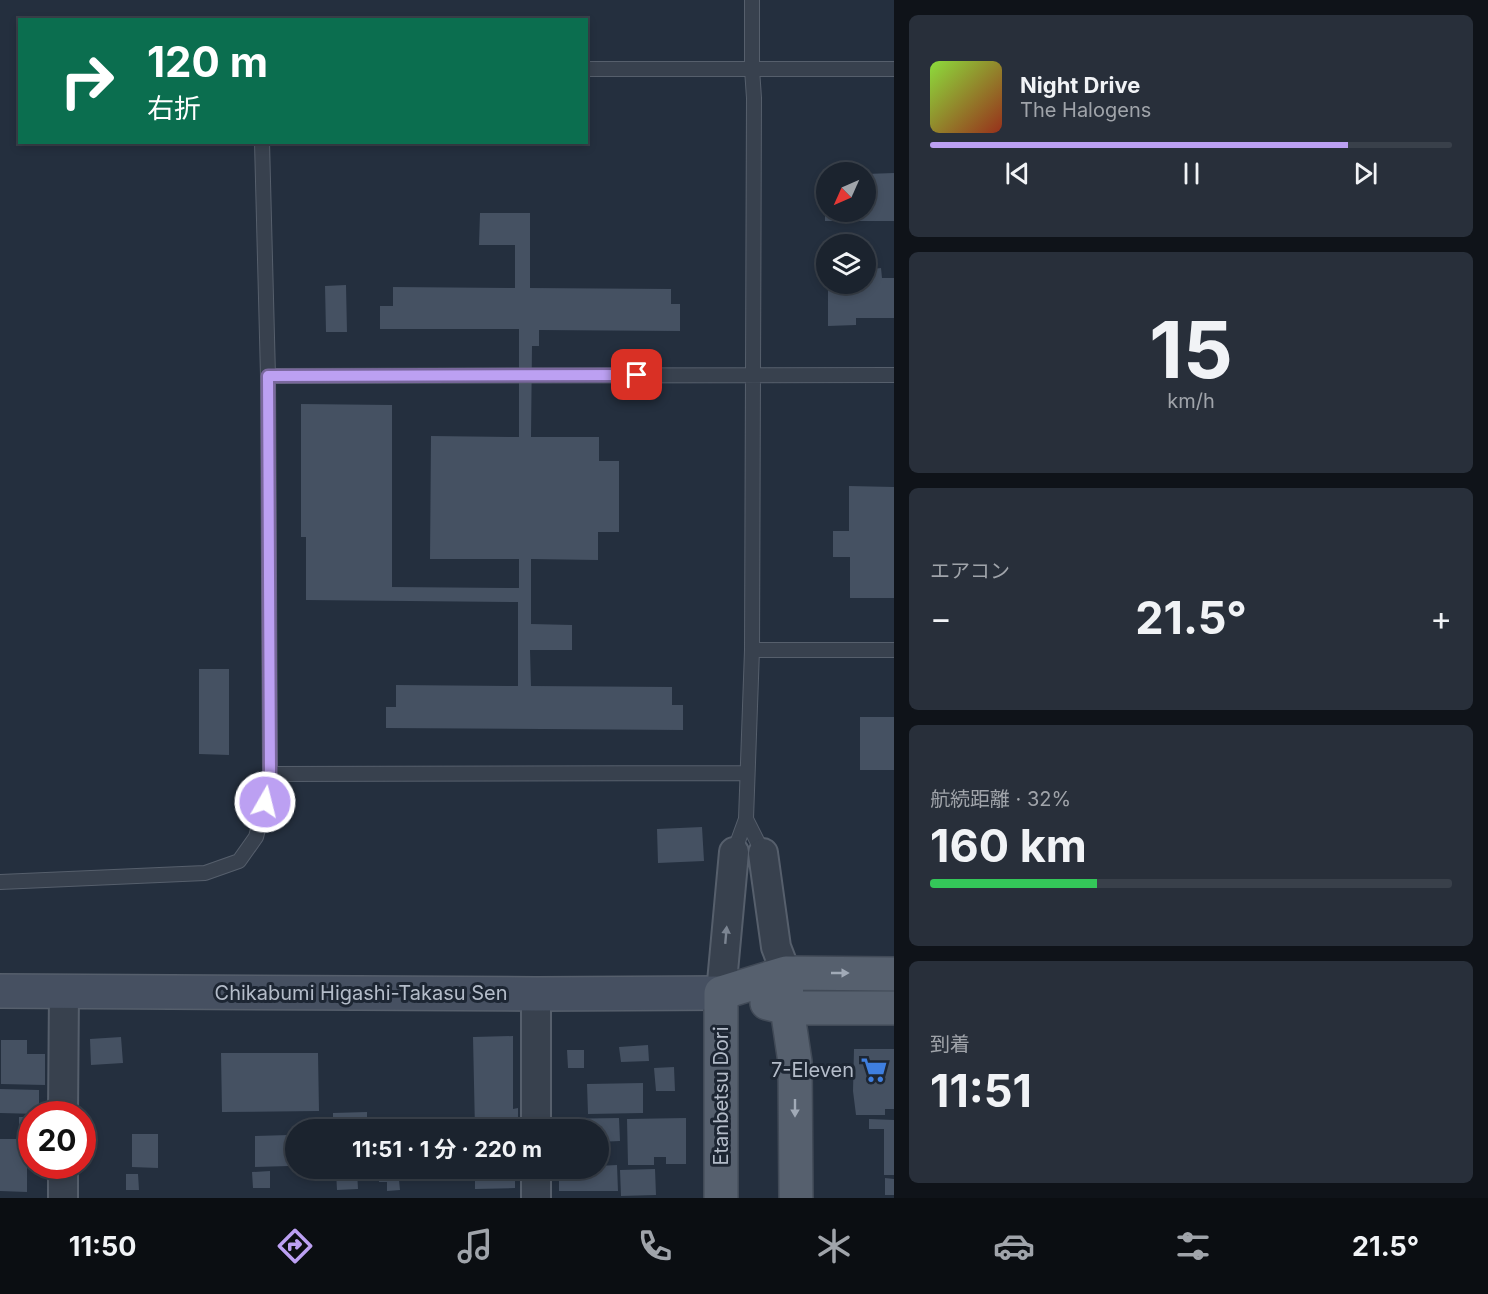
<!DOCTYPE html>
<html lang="ja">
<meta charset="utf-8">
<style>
body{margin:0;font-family:Inter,"Noto Sans JP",sans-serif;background:#282f3a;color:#f1f3f6;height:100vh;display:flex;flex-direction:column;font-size:22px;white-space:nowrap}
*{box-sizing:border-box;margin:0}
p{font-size:20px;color:#a0a4aa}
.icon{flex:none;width:33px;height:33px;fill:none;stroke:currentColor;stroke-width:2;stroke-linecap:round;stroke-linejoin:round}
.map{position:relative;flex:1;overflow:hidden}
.side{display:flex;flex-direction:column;gap:15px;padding:15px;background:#0f1319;width:594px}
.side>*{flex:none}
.top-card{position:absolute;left:18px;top:18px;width:570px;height:126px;border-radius:0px;box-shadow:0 3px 9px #0003,0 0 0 2px #39404a;background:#0b6e4f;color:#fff;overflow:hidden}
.needle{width:39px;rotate:225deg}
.buttons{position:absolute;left:816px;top:162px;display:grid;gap:12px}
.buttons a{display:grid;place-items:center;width:60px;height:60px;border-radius:50%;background:#1b232e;box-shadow:0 3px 9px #0003,0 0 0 2px #39404a;font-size:30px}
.speed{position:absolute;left:18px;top:1101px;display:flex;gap:12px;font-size:30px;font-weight:700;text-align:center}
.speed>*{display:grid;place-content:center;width:78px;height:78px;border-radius:50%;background:#1b232e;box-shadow:0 3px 9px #0003,0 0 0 2px #39404a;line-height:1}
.speed .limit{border:9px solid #d22;background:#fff;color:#111}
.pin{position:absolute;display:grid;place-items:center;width:51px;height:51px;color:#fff;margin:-26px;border-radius:12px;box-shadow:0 3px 9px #0006}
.me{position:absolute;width:66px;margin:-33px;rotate:8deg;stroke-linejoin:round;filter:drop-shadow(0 0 4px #0008)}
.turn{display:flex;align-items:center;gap:21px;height:126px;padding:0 30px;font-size:27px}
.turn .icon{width:78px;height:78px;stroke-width:2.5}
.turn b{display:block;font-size:42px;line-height:51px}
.big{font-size:45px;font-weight:700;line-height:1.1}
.side .widget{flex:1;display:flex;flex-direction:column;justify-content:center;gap:9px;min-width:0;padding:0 21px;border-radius:9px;background:#282f3a}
.side .dial{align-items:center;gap:0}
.dial b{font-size:78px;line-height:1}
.song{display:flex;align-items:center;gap:18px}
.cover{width:72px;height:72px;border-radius:9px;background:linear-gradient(135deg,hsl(90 70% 55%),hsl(10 70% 35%))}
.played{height:6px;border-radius:3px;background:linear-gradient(90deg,#bca0f2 80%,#39404a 80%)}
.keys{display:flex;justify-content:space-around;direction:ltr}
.heat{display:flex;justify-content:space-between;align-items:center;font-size:33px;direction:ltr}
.charge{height:9px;border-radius:4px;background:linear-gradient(90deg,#34c759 32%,#39404a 0)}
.trip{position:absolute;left:285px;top:1119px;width:324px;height:60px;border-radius:30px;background:#1b232e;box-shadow:0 3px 9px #0003,0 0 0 2px #39404a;font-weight:700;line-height:60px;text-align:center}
.tabs{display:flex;height:96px;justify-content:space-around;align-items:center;background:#0b0e12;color:#a0a4aa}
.tabs .icon{width:42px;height:42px}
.tabs .selected{color:#bca0f2}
.tabs b{font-size:27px;color:#f1f3f6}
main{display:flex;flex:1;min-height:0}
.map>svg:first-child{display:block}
.building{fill:#455162}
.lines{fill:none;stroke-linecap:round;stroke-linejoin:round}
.lane-casing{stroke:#565f6c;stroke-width:16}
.street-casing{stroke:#565f6c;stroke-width:32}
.secondary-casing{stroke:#565f6c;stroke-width:36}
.primary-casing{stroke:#414a57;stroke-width:36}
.lane{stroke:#38414e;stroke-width:14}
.street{stroke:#38414e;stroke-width:28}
.secondary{stroke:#465061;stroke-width:33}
.primary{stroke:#56606e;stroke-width:33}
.oneway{fill:#7c8592}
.oneway2{fill:#a1aab7}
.route-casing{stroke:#7a689d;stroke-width:15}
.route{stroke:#bca0f2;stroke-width:10}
.labels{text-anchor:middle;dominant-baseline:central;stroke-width:6;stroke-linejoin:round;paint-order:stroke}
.street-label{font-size:20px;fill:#b4bcc9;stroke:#1d2633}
.poi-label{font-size:20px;fill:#b4bcc9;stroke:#1d2633;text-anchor:end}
</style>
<main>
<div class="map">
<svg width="894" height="1198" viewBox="0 0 894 1198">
<rect width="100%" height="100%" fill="#242f3e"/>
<path class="building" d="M894 173V221H825V212H866V174Z
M480 213H530V288L671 289V304H680V331L539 330V346H532L531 437H599V461H619V532H598V560L531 559V624L572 625V650H530L531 686 672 687V705H683V730L386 728V707H396V685L518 686V602L306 600V537H301V404L392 405V587L519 588V559H430L431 436 519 437V329H380V306H393V287L515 288V245H479Z
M881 268 882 278H894V318H856V325L828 326V284H866V278H873L872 269Z
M346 285 347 332H326L325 286Z
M849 486 894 487V598H850V557H833V531H849Z
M199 669H229V755L199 754Z
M860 717H894V770H860Z
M702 827 704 861 658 863 657 829Z
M513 1036V1109L518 1108V1122L509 1121V1130H475L473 1037Z
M121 1037 123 1063 91 1065 90 1039Z
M1 1040H27V1054H45V1085L1 1084Z
M648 1045 649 1061 621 1062 619 1047Z
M854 1049H894V1109H885V1115H856L853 1091Z
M567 1050H584V1068H568Z
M221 1053H318L319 1111 222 1112Z
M674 1067 675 1091H656L654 1068Z
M643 1083V1113L588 1114 587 1084Z
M0 1089 39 1090V1114L0 1113Z
M367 1112V1130H333V1113Z
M19 1117H32V1129H19Z
M619 1118 620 1141 598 1142V1130H555V1119Z
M686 1118V1164H666V1157H654V1165H628L627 1119Z
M869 1119 894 1120V1175H884V1129H869Z
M401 1123 402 1130H377L376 1125Z
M132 1134H158V1168L132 1167Z
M289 1135V1166L255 1167V1136Z
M0 1139H31V1168H27V1192L0 1191Z
M617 1165 618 1191H559V1168H598V1166Z
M302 1168H329V1172L302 1171Z
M379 1168H404V1180H399L400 1190 387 1191V1182H379Z
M475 1168H515V1188L475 1189Z
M655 1169 656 1195 621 1196 620 1170Z
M270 1171V1188H253L252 1172Z
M357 1171 358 1189 337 1190 336 1172Z
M126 1174H138L139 1190H126Z
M885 1178 894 1179V1195H885Z"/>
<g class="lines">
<g class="lane-casing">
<path id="lane" d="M586 69H894
M268 376 894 375
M752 650H894
M270 774 746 773
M746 819 752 650 754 98 752 69V0
M734 852 746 819 763 853
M0 882 205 873 239 861 256 837 265 802 270 774 268 376 262 142"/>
</g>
<g class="street-casing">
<path id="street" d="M763 853 776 947 786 973
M721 993 734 852
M536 994V1130
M63 1114 64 992
M536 1168V1198
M63 1198V1166"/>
</g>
<g class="secondary-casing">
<path id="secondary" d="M0 991 536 994 721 993"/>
</g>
<g class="primary-casing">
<path id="primary" d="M786 973 787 1008 795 1062 796 1198
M721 993 786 973 894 974
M767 1003 787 1008H894
M721 1198V993"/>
</g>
<use href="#lane" class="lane"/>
<use href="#street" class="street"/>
<use href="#secondary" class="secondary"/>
<use href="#primary" class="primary"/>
</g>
<defs><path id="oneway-solid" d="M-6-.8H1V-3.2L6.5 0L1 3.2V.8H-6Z" transform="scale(1.5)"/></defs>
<use class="oneway" href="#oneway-solid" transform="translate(726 935) rotate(-85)"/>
<g class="oneway2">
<use href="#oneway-solid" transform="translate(840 973)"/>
<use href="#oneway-solid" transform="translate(795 1108) rotate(90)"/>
</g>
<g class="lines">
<g class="route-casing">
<path id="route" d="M265 802 270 774 268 376 637 375"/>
</g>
<use href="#route" class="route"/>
</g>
<defs>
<g id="supermarket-bare" transform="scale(2.07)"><path d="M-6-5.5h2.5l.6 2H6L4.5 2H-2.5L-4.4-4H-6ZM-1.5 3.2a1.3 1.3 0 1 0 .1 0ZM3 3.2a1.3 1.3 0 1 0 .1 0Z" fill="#3f7fe0" stroke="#1d2633" stroke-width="2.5" paint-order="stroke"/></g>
</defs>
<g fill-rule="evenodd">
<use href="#supermarket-bare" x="874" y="1070"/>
</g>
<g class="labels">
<g class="street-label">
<text x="361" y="993">Chikabumi Higashi-Takasu Sen</text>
<text transform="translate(721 1096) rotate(-90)">Etanbetsu Dori</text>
</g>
<g class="poi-label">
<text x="854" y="1070">7-Eleven</text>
</g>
</g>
</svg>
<div class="buttons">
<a><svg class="needle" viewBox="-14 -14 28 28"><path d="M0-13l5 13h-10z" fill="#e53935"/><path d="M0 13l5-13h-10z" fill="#a0a4aa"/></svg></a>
<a><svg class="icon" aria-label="layers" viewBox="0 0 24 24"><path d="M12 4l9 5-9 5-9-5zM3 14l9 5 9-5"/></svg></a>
</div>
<div class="speed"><div class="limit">20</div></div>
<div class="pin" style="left:637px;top:375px;background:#d93025"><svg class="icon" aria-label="arrive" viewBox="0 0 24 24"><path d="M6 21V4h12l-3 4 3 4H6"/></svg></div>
<svg class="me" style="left:265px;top:802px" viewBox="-20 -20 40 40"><circle r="17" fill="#bca0f2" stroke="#fff" stroke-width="3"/><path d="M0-11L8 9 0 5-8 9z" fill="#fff"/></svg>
<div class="trip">11:51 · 1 分 · 220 m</div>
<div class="top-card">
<div class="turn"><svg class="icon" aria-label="right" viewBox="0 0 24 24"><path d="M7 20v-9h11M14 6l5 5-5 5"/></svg><div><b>120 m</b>右折</div></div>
</div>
</div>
<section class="side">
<div class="widget">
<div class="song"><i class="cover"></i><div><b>Night Drive</b><p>The Halogens</p></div></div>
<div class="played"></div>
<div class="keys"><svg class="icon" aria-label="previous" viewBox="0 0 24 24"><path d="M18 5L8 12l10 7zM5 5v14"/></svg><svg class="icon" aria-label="pause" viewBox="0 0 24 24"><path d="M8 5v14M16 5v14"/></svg><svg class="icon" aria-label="next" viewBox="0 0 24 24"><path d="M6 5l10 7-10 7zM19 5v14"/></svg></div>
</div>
<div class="widget dial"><b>15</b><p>km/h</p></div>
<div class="widget"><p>エアコン</p>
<div class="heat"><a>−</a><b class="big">21.5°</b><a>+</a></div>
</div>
<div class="widget"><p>航続距離 · 32%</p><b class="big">160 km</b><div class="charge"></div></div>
<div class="widget"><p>到着</p><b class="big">11:51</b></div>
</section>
</main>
<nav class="tabs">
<b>11:50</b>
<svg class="icon selected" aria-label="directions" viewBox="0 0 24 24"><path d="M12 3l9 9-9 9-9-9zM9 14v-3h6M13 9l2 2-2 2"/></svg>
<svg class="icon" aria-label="music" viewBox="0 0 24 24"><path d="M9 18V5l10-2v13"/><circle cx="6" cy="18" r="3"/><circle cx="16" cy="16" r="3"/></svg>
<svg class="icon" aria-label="phone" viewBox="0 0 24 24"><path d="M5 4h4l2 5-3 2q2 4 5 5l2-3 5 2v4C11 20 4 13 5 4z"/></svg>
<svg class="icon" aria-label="climate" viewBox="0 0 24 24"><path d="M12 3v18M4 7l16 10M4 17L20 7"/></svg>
<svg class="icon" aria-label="car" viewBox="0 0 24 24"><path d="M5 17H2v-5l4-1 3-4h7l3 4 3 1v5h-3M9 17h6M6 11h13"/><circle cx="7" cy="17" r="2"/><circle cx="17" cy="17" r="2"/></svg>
<svg class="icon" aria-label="filters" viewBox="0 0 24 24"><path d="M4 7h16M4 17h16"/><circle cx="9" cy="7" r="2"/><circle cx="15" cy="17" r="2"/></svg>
<b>21.5°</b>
</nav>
